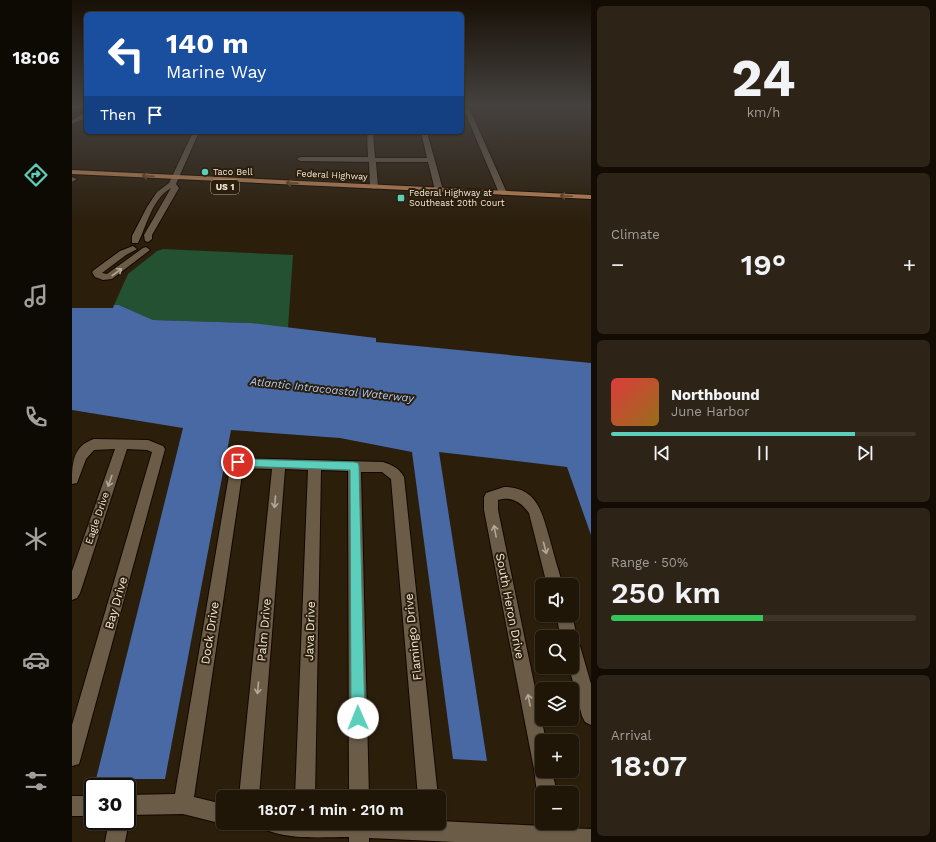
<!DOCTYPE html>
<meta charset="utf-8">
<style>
body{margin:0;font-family:"Work Sans",sans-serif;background:#2d2316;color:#f1f3f6;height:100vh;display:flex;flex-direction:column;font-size:15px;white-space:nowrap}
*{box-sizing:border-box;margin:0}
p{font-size:13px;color:#a29f9c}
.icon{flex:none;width:22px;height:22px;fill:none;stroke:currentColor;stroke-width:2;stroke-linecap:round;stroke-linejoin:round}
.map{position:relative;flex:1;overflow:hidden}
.sheet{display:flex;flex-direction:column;gap:6px;padding:6px;background:#120c04;width:345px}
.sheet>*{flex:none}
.hud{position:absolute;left:12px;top:12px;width:380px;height:122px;border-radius:6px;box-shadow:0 1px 3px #0004,0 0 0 1px #3d3529;background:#1a4fa0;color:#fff;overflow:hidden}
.controls{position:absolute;left:463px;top:578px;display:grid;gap:8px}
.controls a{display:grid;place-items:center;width:44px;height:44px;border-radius:6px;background:#201608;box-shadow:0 1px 3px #0004,0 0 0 1px #3d3529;font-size:20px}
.speed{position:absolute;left:12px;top:778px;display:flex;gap:8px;font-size:20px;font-weight:700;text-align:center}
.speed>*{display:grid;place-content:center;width:52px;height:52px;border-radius:50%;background:#201608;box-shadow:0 1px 3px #0004,0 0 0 1px #3d3529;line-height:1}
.speed .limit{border:2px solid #111;border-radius:6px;background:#fff;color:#111}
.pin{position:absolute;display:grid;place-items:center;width:34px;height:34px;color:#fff;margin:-17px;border:2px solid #fff;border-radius:50%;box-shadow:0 1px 4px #0007}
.me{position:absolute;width:44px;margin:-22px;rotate:359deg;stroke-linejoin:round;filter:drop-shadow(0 0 3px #0008)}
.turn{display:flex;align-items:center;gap:14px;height:84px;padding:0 16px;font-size:18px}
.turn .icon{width:52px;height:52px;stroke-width:2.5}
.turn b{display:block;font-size:28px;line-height:34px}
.then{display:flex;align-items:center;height:38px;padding:0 16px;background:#0003;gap:8px;font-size:15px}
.big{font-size:30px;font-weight:600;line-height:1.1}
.sheet .card{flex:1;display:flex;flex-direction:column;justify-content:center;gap:6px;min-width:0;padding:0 14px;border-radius:6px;background:#2d2316}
.sheet .dial{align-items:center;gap:0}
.dial b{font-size:52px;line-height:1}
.song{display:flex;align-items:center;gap:12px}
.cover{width:48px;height:48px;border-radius:6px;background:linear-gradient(135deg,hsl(0 70% 55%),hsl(40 70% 35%))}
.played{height:4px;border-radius:2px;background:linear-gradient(90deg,#5bcebc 80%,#3d3529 80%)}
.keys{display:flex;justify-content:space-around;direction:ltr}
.heat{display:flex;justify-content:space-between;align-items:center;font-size:22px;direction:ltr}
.charge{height:6px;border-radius:3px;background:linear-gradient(90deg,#34c759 50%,#3d3529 0)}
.trip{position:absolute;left:144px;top:790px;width:230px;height:40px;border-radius:6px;background:#201608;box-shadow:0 1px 3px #0004,0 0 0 1px #3d3529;font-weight:600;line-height:40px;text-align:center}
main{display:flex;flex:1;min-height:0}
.menu{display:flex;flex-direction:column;width:72px;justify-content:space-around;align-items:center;background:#0d0903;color:#a29f9c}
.menu .icon{width:28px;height:28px}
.menu .current{color:#5bcebc}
.menu b{font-size:18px;color:#f1f3f6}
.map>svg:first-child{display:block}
.green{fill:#245132}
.water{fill:#4869a3}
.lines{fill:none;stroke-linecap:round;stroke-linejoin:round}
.minor-casing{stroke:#130700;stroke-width:2}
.major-casing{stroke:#130700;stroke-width:2}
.minor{fill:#6b5c48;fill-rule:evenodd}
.major{fill:#bf8454;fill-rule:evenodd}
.oneway{stroke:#664728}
.oneway2{stroke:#b4a999}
.route{fill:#5bcebc;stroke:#3b867a}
.poi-dot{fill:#5bcebc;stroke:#2b1e0b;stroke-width:1.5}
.labels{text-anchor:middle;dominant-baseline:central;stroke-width:4;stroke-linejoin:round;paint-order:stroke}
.far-poi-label{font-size:9px;fill:#f0e8dc;stroke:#2b1e0b;text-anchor:start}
.far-street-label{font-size:9px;fill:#f0e8dc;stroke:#2b1e0b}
.shield{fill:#2b1e0b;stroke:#b5ab9d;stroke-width:1}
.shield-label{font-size:9px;font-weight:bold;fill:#f0e8dc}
.street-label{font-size:10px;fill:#f0e8dc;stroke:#2b1e0b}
.water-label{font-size:11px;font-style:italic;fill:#adcbfd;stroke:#2b1e0b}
.near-street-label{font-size:12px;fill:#f0e8dc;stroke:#2b1e0b}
</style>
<main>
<nav class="menu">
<b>18:06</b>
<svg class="icon current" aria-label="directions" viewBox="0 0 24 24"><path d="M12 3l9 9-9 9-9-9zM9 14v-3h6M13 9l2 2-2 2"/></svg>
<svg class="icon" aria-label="music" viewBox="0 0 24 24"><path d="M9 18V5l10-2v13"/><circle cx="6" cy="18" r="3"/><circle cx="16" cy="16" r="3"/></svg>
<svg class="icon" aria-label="phone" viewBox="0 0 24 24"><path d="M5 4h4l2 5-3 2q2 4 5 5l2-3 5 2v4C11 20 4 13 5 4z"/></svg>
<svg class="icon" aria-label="climate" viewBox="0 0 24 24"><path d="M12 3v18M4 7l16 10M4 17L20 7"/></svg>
<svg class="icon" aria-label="car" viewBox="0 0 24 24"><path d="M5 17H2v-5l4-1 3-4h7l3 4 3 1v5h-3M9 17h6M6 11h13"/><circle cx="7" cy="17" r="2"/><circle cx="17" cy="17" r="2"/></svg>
<svg class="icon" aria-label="filters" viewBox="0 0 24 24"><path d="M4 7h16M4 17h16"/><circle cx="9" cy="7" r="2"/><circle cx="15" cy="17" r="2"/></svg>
</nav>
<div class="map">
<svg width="519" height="842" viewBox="0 0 519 842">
<rect width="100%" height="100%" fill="#2b1e0b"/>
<path class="green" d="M91 249 221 255 216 328 179 323 81 320 47 305H42L56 274 85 251Z"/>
<path class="water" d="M42 305H47L81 320 179 323 304 338V342L519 363V535L495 467 367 452 415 761 381 759 340 452 268 438 159 430 93 779H24L111 428 0 410V308H41Z"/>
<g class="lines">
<g class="minor-casing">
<path id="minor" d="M0 106H14V108H0Z
M393 109 398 110 435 193 434 195H431L427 193 392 110Z
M14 112V117L10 120 0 124V120Z
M121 132H127L104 184 107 188 80 235V239L76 242 73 241 72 235 99 188C80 199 75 225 66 243H60V236L75 207 85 192 97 183Z
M295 132H301L303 158H355L349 132H355L371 190 370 192H364L363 190 356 162H304L306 187 302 189 298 187 297 162 228 161 225 159 228 157H296Z
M0 177 5 179 0 182Z
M61 246 65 249 54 255 30 273 35 274 71 248 74 247 78 250 40 279 31 280 23 277 20 272 22 270 48 251Z
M22 439 76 440 91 446 93 449 9 757 7 764 0 766V725L80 452 75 450 55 449 8 593 5 598 0 600V571L43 449 22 450 14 459 5 483 0 484C0 465 0 446 22 439Z
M165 458 311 462C320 465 327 468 332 477L366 797H346L319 479 310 472H289L297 797H277L276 471 249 470 243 797H223L236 470 213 469 187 797H167L200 469 171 468 122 797 151 804V823H153L151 824 111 814 55 815V795L103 794 159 463 160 459Z
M432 487C466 487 470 513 478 540 482 555 486 570 491 585H475L457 513C449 502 439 496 426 500V510L474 741H470V771H480L485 793H470V801L465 793 462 769 412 510V497L414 493Z
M484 615H500L505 637 504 639 508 646 519 684V725L513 722 510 716 497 667H500V637H489Z
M0 796H21V816H0Z
M55 816 57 821 53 842H33L37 821H55Z
M367 821 472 826 471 823H491L492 828 519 829V842H383L297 838V842H277V837C250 837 219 840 194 830L191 823H367Z"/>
</g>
<g class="major-casing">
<path id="major" d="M0 170 519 195V199L0 174Z"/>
</g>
<use href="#minor" class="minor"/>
<use href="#major" class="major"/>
</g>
<defs><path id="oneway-shaft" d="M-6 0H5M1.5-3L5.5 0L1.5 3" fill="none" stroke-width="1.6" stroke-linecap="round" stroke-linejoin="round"/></defs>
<g class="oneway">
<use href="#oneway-shaft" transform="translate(76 176) rotate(-177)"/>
<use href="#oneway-shaft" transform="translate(220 183) rotate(-177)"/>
<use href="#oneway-shaft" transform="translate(494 196) rotate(-177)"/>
</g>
<g class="oneway2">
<use href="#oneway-shaft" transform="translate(45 272) rotate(-36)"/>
<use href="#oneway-shaft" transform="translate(38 481) rotate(109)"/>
<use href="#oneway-shaft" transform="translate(203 502) rotate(95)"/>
<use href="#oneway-shaft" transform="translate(423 531) rotate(-101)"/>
<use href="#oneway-shaft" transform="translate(473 548) rotate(75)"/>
<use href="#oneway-shaft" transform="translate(186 688) rotate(95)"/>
<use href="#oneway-shaft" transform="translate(457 700) rotate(-101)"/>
</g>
<linearGradient id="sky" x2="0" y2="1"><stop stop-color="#181006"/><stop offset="0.47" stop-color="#44413f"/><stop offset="1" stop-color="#44413f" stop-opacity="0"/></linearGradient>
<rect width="519" height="224" fill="url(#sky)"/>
<path class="route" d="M166 459 282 462 286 463 287 466 293 718 291 723 286 725 281 723 279 718 278 470 166 466 162 465 161 462 162 460Z"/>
<g class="poi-dot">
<circle cx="133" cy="172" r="4"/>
<rect x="325" y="194" width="8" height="8" rx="2"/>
</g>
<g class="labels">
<g class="far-poi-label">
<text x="141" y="172">Taco Bell</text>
<text x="337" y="193">Federal Highway at<tspan x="337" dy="10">Southeast 20th Court</tspan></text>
</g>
<g class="far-street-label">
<text transform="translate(260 175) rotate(3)">Federal Highway</text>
</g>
<rect class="shield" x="139" y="180" width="28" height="14" rx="3"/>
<g class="shield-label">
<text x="153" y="187">US 1</text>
</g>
<g class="street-label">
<text transform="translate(25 518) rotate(-71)">Eagle Drive</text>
</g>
<g class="water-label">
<text transform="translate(260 390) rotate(6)">Atlantic Intracoastal Waterway</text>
</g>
<g class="near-street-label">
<text transform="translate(44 603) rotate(-74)">Bay Drive</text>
<text transform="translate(438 606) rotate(79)">South Heron Drive</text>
<text transform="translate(192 630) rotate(-85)">Palm Drive</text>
<text transform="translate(238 631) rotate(-88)">Java Drive</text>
<text transform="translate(138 633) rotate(-81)">Dock Drive</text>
<text transform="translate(341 637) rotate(-96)">Flamingo Drive</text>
</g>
</g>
</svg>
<div class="controls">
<a><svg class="icon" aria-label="sound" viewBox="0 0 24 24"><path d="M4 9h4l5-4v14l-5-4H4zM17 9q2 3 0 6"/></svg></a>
<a><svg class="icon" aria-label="search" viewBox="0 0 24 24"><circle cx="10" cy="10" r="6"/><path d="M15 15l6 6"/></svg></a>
<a><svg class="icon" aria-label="layers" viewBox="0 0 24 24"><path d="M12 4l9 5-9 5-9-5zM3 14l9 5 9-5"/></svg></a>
<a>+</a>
<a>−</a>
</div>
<div class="speed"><div class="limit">30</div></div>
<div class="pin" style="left:166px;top:462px;background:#d93025"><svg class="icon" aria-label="arrive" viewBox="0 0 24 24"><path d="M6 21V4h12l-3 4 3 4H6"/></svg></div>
<svg class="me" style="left:286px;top:718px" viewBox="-20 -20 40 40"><circle r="19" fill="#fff"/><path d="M0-13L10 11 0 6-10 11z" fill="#5bcebc"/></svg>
<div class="trip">18:07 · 1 min · 210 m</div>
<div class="hud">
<div class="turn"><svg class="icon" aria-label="left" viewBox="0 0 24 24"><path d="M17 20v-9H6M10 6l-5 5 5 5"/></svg><div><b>140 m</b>Marine Way</div></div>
<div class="then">Then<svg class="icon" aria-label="arrive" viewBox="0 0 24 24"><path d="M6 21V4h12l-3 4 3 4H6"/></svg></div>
</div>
</div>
<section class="sheet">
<div class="card dial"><b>24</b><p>km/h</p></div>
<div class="card"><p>Climate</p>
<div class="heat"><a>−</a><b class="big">19°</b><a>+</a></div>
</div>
<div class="card">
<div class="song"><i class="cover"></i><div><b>Northbound</b><p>June Harbor</p></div></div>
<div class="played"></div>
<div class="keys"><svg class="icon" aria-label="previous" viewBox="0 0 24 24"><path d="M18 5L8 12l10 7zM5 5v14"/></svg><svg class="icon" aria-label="pause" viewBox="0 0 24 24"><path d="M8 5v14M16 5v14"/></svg><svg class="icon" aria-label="next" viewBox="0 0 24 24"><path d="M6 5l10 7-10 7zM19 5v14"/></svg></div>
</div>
<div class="card"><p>Range · 50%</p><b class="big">250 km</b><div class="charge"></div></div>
<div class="card"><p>Arrival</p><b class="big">18:07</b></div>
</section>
</main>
